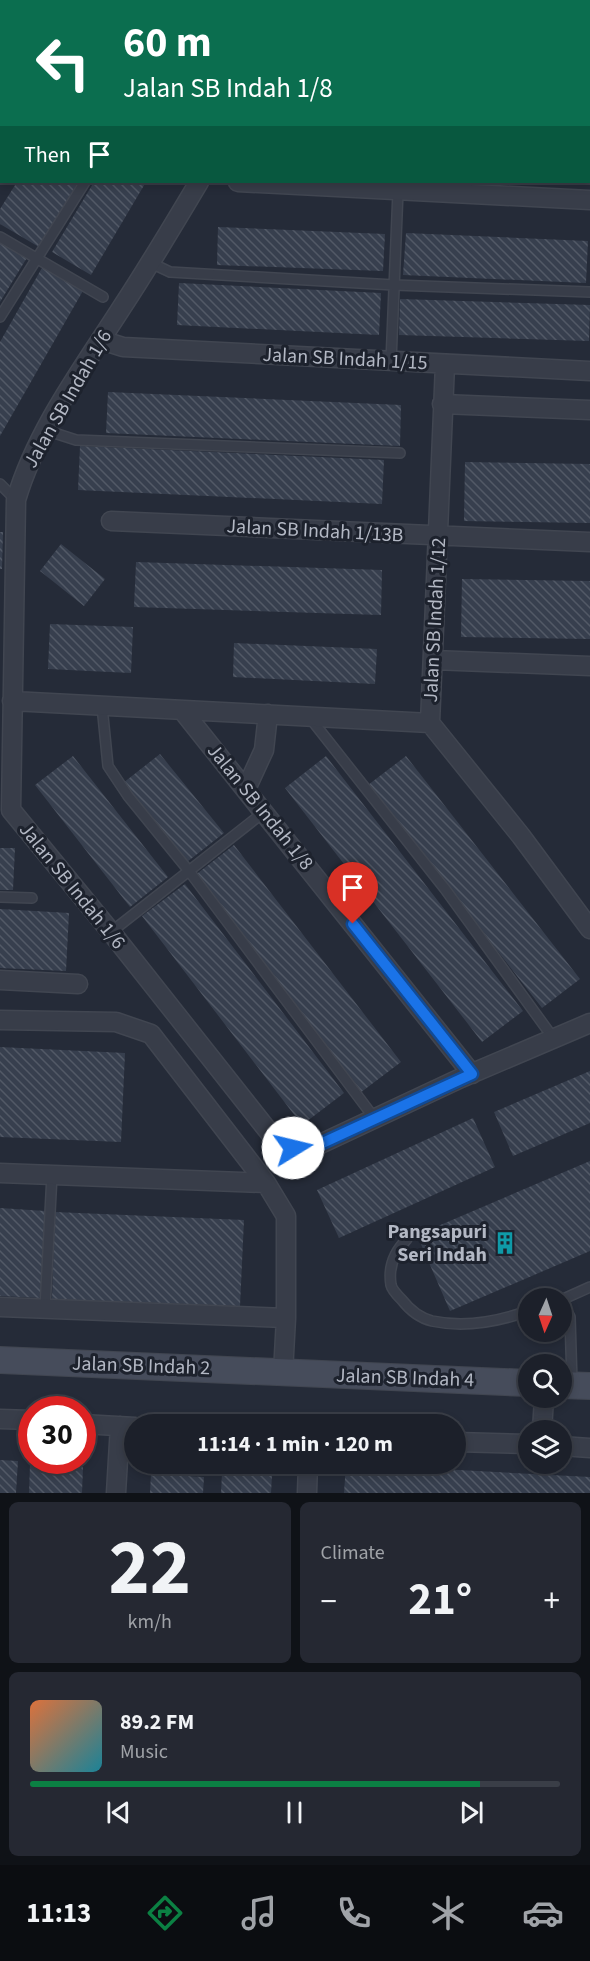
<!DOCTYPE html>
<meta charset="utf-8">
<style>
body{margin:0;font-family:"Source Sans 3",sans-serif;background:#252832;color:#f1f3f6;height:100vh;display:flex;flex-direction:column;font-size:22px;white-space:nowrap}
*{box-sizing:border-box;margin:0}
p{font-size:20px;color:#a0a3a8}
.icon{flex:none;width:33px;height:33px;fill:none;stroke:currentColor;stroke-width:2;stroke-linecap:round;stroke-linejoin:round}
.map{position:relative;height:1493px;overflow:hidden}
.side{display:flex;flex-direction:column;gap:9px;padding:9px;background:#0f1217;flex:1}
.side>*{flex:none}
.hud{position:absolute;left:0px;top:0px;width:591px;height:183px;box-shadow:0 3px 9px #0003,0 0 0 2px #3a3e47;background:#0b6e4f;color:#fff;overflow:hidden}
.needle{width:39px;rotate:183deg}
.fabs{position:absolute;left:518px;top:1288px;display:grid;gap:12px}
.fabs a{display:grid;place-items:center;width:54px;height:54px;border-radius:50%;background:#1c202a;box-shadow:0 3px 9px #0003,0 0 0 2px #3a3e47;font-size:30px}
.speed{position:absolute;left:18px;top:1396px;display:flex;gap:12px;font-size:30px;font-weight:700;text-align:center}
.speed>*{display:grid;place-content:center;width:78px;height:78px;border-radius:50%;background:#1c202a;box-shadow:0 3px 9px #0003,0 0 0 2px #3a3e47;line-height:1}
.speed .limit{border:9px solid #d22;background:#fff;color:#111}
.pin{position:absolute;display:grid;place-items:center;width:51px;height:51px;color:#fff;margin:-62px -26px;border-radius:50% 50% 50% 0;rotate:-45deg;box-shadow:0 0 6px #0007}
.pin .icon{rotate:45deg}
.me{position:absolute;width:66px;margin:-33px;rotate:81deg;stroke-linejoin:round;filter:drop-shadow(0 0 4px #0008)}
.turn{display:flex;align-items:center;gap:21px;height:126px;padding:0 24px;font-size:27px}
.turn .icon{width:78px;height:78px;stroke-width:2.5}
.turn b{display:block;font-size:42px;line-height:51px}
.then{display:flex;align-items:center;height:57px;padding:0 24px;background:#0003;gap:12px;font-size:22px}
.big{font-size:45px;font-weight:700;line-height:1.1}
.side .card{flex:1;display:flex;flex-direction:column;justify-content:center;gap:9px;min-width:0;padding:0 21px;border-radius:9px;background:#252832}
.side .dial{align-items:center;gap:0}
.dial b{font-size:78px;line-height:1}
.song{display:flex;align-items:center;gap:18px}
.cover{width:72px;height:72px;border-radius:9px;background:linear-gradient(135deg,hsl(20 70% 55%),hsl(190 70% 35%))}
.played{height:6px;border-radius:3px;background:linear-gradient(90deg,#0b8043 85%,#3a3e47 85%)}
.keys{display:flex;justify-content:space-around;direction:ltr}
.heat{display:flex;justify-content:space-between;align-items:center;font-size:33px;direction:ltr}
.side .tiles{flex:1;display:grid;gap:9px;grid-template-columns:1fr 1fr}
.card:last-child{grid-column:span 2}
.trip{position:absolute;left:124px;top:1414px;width:342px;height:60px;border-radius:30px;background:#1c202a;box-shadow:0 3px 9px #0003,0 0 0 2px #3a3e47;font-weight:700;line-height:60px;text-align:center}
.menu{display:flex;height:96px;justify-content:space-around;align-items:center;background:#0b0d11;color:#a0a3a8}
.menu .icon{width:42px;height:42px}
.menu .active{color:#0b8043}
.menu b{font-size:27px;color:#f1f3f6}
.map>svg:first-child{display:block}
.building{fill:url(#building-back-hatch)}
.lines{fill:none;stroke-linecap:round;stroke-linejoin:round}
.lane-casing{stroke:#414651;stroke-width:12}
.street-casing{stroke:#414651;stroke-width:21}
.secondary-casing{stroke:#414651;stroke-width:28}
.lane{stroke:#383d49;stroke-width:9}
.street{stroke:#383d49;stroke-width:18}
.secondary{stroke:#464c5b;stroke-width:26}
.route-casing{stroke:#114b97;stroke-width:15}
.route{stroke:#1a73e8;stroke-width:10}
.labels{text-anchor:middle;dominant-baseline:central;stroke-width:6;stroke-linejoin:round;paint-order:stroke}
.street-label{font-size:20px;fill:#b3b8c4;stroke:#1d222d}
.poi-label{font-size:20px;font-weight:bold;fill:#b3b8c4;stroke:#1d222d;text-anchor:end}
</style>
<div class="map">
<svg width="590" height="1493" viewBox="0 0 590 1493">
<defs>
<pattern id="building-back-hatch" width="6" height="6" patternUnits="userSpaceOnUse" patternTransform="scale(1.5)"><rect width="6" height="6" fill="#373f4e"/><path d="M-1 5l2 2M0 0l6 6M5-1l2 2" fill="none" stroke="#525966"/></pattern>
</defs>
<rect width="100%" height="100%" fill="#252b38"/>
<path class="building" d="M17 182H78L39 247 0 224V209Z
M94 182H146L91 275 52 252Z
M218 227 385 234 383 271 217 265Z
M406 233 588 241 586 283 403 275Z
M0 239 28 256 0 302Z
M43 266 84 289 0 436V342Z
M179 283 381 293 379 335 177 325Z
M400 299 590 305 589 341 399 335Z
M108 392 401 405 400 446 106 433Z
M80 446 384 460 382 504 78 490Z
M465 462 590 464V523L464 521Z
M0 532H3L2 569H0Z
M61 544 105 579 84 606 40 571Z
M136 562 382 570 381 615 134 607Z
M462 579 590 581V639L461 637Z
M50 624 133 627 131 673 48 669Z
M234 643 377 649 375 684 233 677Z
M160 754 224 833 187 862 123 783Z
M73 756 168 877 130 907 35 785Z
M326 756 523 1011 482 1042 285 788Z
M406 756 580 979 542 1008 368 785Z
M234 845 401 1062 360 1093 194 876Z
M0 848H15L13 890H0Z
M185 884 344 1093 302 1125 142 916Z
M0 909 69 913 66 971 0 968Z
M0 1047 125 1053 121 1142 0 1137Z
M590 1071V1123L513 1156 494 1112Z
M473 1118 495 1167 339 1238 317 1190Z
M590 1161V1251L450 1311 417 1235Z
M0 1208 45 1211 41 1298 0 1296Z
M55 1212 244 1220 240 1306 52 1299Z
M0 1460 18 1461 16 1493H0Z
M30 1464 83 1467 82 1493H29Z
M346 1464 590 1477V1493H344Z
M222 1473 272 1475 271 1493H221Z
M151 1474 204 1477 203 1493H150Z"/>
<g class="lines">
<g class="lane-casing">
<path id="lane" d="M9 2 10 0
M0 237 103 297
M151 263 170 272 394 285 590 292
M0 317 85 182
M391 362 398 191
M45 430 76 440 400 453
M0 484 16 500
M102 706 108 766 128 796 189 871 375 1119
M310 718 445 889 554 1039
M0 897 32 898
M111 932 264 812
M407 1239C395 1251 388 1267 391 1285 392 1290 398 1296 402 1300 409 1309 420 1318 432 1321 465 1328 497 1322 528 1311
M561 1300 570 1317 572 1382
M561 1300 590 1287
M45 1308 52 1175"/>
</g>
<g class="street-casing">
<path id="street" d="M306 2 307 0
M0 24H2
M0 131 2 128
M199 182C174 224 149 266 122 307 83 368 37 429 16 500L11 810 111 932 273 1137 293 1148 316 1146 461 1078 590 1023
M238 182 590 200
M101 340 123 347 590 371
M445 364 430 723 521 836 590 929
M442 404 590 410
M111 521 590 542
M433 660 590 666
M12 701 430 723
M182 710 472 1074
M246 789 264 750 268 714
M0 980 78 984
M0 1020 116 1022 151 1034 266 1183 286 1216V1318L283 1373
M0 1173 266 1183
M0 1307 286 1318
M0 1419 32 1420
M82 1424 135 1427
M542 1431 544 1398
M456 1442 528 1444
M561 1446 590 1448
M116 1493 120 1426
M307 1493 308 1464"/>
</g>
<g class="secondary-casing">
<path id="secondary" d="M0 1360 528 1383
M561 1385 590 1386"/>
</g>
<use href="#lane" class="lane"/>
<use href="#street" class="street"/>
<use href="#secondary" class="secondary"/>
</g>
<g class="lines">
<g class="route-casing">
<path id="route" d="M293 1148 316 1146 472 1074 353 924"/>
</g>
<use href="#route" class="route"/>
</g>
<defs>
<g id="building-bare" transform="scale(1.8)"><path d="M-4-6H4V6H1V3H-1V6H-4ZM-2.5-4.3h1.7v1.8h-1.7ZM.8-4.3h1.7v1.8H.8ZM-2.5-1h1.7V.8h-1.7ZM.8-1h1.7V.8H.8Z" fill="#0f9aa8" stroke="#1d222d" stroke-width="2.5" paint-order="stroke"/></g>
</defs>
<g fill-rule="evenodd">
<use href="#building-bare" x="505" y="1243"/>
</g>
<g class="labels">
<g class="street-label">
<text transform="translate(345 359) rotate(3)">Jalan SB Indah 1/15</text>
<text transform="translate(68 399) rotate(-60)">Jalan SB Indah 1/6</text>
<text transform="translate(315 531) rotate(3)">Jalan SB Indah 1/13B</text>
<text transform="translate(435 620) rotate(-87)">Jalan SB Indah 1/12</text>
<text transform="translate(260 807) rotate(51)">Jalan SB Indah 1/8</text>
<text transform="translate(72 886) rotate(51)">Jalan SB Indah 1/6</text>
<text transform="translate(141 1366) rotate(2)">Jalan SB Indah 2</text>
<text transform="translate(405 1378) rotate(2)">Jalan SB Indah 4</text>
</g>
<g class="poi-label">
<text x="487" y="1232">Pangsapuri<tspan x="487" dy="23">Seri Indah</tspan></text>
</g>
</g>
</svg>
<div class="fabs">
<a><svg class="needle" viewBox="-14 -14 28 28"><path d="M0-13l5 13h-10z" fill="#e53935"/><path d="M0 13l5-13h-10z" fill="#a0a3a8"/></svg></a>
<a><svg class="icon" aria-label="search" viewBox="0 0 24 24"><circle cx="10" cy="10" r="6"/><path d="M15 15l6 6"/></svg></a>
<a><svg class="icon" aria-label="layers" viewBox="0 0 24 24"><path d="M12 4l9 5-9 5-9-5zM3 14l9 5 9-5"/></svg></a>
</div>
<div class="speed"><div class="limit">30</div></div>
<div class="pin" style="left:353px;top:924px;background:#d93025"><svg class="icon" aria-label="arrive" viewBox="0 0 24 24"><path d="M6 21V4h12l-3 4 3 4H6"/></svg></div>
<svg class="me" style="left:293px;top:1148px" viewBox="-20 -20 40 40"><circle r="19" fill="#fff"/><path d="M0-13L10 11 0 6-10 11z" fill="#1a73e8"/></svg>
<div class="trip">11:14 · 1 min · 120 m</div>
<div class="hud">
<div class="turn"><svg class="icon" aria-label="left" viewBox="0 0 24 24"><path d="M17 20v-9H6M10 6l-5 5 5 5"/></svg><div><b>60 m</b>Jalan SB Indah 1/8</div></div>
<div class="then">Then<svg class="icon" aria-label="arrive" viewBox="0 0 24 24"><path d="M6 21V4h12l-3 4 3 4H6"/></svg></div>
</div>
</div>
<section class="side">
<div class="tiles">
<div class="card dial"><b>22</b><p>km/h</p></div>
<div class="card"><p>Climate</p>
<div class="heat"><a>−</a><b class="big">21°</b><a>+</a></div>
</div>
<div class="card">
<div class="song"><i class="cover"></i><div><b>89.2 FM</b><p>Music</p></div></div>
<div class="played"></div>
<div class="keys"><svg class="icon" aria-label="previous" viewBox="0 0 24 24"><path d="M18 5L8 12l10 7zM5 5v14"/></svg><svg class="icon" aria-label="pause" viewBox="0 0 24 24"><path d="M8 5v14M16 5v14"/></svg><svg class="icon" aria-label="next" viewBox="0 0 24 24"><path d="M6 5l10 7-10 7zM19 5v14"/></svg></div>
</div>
</div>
</section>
<nav class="menu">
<b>11:13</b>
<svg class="icon active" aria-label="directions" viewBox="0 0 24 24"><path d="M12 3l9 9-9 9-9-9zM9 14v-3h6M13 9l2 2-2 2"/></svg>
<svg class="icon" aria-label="music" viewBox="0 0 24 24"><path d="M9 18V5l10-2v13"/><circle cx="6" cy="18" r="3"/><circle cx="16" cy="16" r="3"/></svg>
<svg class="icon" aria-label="phone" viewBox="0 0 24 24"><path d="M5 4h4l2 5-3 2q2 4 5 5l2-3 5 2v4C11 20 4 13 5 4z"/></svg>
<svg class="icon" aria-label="climate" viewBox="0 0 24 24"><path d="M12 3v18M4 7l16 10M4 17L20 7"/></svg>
<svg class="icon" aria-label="car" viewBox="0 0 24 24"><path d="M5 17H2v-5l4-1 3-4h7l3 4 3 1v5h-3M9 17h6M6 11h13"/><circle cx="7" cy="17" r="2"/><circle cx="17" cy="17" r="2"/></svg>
</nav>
